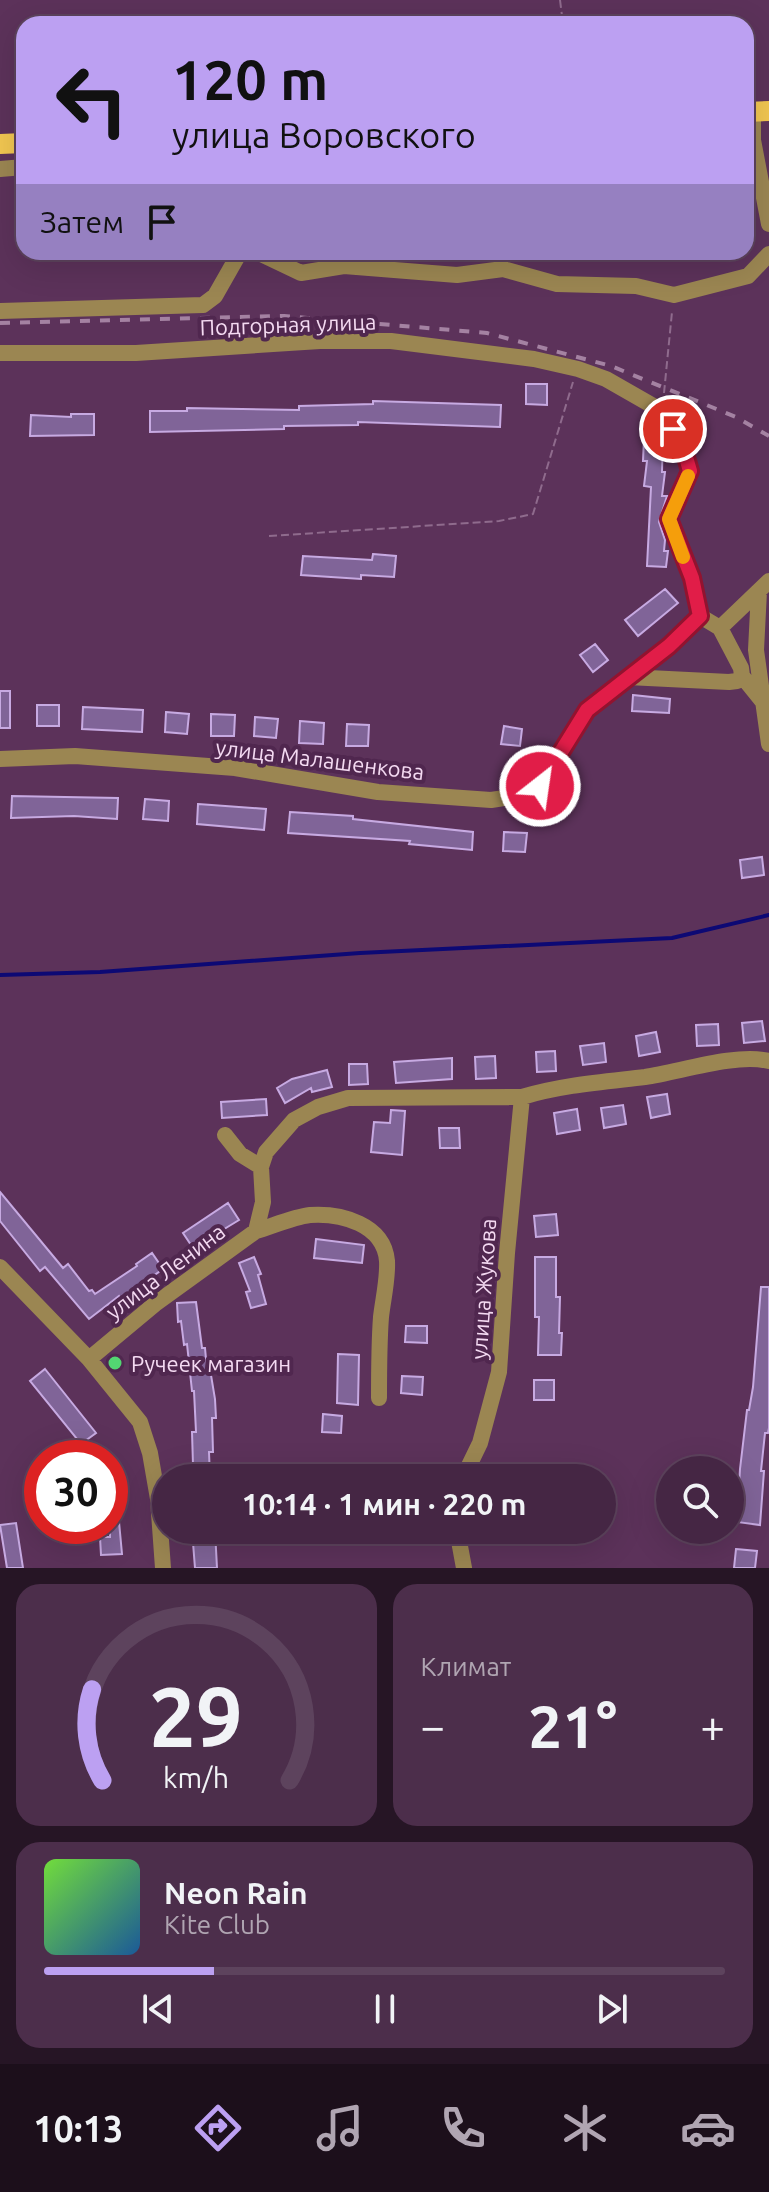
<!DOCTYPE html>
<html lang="ru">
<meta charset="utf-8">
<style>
body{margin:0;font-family:Ubuntu,sans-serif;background:#4c2e4b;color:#f1f3f6;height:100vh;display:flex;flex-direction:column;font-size:30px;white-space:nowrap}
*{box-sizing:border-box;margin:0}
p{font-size:26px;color:#b0a5b2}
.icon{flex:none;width:44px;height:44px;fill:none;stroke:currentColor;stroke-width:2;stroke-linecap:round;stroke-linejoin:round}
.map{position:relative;height:1568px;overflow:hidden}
.side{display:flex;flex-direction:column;gap:16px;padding:16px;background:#261525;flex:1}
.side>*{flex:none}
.guide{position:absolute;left:16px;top:16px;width:738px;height:244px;border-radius:24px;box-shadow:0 8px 32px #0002,0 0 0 2px #5d435d;background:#bca0f2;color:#111;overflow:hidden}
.buttons{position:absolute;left:656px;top:1456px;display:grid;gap:16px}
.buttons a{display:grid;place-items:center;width:88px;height:88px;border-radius:50%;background:#452644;box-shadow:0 8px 32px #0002,0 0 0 2px #5d435d;font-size:40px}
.speed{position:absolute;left:24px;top:1440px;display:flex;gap:16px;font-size:40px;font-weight:700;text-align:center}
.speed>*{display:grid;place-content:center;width:104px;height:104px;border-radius:50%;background:#452644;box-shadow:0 8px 32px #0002,0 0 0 2px #5d435d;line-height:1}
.speed .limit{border:12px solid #d22;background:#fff;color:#111}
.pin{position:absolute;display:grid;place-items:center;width:68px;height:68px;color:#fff;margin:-34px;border:4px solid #fff;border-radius:50%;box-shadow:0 2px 8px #0007}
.me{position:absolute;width:88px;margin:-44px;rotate:30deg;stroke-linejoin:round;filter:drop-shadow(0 0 6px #0008)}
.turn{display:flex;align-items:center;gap:28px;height:168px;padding:0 24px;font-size:36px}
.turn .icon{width:104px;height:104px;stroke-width:2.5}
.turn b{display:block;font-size:56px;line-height:68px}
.then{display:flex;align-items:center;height:76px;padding:0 24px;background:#0003;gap:16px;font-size:30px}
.big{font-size:60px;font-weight:700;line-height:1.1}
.side .tile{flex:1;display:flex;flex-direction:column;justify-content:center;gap:12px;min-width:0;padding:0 28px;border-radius:24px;background:#4c2e4b}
.side .dial{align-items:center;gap:0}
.dial svg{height:208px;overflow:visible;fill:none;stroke:#5d435d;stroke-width:7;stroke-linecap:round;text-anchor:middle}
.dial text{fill:#f1f3f6;stroke:none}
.song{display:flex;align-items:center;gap:24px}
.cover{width:96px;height:96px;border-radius:12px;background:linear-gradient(135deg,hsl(100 70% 55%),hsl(210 70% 35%))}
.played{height:8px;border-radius:4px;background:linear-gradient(90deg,#bca0f2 25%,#5d435d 25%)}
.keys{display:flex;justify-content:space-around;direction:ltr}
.heat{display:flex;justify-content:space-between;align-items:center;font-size:44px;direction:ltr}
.side .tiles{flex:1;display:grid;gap:16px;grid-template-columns:1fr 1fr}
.tile:last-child{grid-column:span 2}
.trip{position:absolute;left:152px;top:1464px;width:464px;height:80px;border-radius:40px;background:#452644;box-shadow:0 8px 32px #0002,0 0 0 2px #5d435d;font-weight:700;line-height:80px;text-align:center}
.tabs{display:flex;height:128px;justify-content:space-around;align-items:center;background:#1c0f1b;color:#b0a5b2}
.tabs .icon{width:56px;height:56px}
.tabs .on{color:#bca0f2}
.tabs b{font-size:36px;color:#f1f3f6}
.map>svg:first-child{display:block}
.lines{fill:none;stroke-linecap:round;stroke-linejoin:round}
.stream{stroke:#0d0974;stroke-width:4}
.building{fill:#806498;stroke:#c7aae2;stroke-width:2}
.path{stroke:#8f6b8d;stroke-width:2;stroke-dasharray:8 4;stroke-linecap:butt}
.minor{stroke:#9b8652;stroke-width:16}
.major{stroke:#f1c651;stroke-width:20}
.rail{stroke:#a482a2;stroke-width:4;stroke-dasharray:10 10;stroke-linecap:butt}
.route-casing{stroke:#92132f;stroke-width:20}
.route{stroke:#e11d48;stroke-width:14}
.slow{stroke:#f59e0b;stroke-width:14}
.poi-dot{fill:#53d672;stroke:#50274f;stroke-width:3}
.labels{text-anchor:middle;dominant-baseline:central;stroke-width:8;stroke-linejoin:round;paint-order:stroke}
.street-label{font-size:22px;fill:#f4daf2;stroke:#50274f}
.poi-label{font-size:22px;fill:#f4daf2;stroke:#50274f;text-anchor:start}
</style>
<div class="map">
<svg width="769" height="1568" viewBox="0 0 769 1568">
<rect width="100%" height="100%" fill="#5c325a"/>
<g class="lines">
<path class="stream" d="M0 975 100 972 360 953 672 938 769 915"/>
</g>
<path class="building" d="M526 384H547V405L526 404Z
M373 401 501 405 500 427 358 422V425L284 426V429L150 432V411H187V408L299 410V406L373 404Z
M71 414H94V435L30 436 31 415 71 417Z
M645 416 654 419 663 435 662 472H665L662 496H667L659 522 665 540 664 551H668L666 567 647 566 651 487 644 486 647 461H643Z
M373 554 396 556 394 577 361 575V579L301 575 303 556 372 560Z
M665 589 678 603 638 636 625 620Z
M595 644 608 660 593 672 580 655Z
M0 691H10V728H0Z
M633 695 670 699 669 713 632 711Z
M37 705H59V726H37Z
M83 707 143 710 142 732 82 729Z
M166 712 189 714 187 734 165 732Z
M211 714 235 715 234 736H211Z
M255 717 278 719 276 738 254 736Z
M300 721 324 723 323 744 299 743Z
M347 724 369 725 368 746H346Z
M504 726 522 729 520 746 501 744Z
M12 796 118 798 117 819 74 816 11 818Z
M145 799 169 801 168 821 143 819Z
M198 804 266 809 264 830 197 824Z
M290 812 353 816V819L473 832 472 850 409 844 410 841 288 833Z
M504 832 527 833 525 852 503 851Z
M762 857 764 875 742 878 740 860Z
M762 1021 765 1041 744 1043 742 1023Z
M718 1024 719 1045 697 1046 696 1025Z
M656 1032 660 1052 639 1056 636 1036Z
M604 1043 606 1062 583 1065 580 1046Z
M555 1051 556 1071 537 1072 536 1052Z
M495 1056 496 1078 476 1079 475 1057Z
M452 1058V1079L396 1083 394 1062Z
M349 1064H367L368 1084 349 1085Z
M327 1070 332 1087 312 1092 311 1088 285 1103 277 1088 292 1079Z
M667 1094 670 1114 651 1118 647 1097Z
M266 1099 267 1115 222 1118 221 1102Z
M623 1105 626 1124 604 1128 601 1108Z
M577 1109 580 1130 557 1134 554 1113Z
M391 1110 405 1111 402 1155 371 1152 374 1122 390 1123Z
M439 1128H459L460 1148H440Z
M0 1192 63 1268 68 1264 89 1291 92 1290 95 1294 137 1266 136 1264 152 1253 163 1269 121 1299 119 1296 89 1319 45 1267 40 1271 0 1221Z
M228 1203 239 1220 193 1248 183 1233Z
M556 1214 558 1235 536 1237 534 1216Z
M316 1239 364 1245 362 1263 314 1258Z
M254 1257 261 1274 258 1275 266 1304 251 1308 246 1292 250 1291 239 1263Z
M535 1257H556V1297H560L559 1333H562L561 1355H538L539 1317H535Z
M761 1287H769V1428L768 1433H765L761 1471H764L760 1525 737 1522 740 1469 747 1410H749L753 1387Z
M196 1302 202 1348H205L207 1370 210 1369 215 1399 216 1418H212L213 1452H209L210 1478H190L189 1466 193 1465 192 1432H196L194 1391H192L187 1344 184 1345 181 1321 178 1322 177 1303Z
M406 1326H427V1343L405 1342Z
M338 1354 359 1355 358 1405 337 1403Z
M45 1369 96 1433 81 1444 30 1381Z
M402 1376 423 1377 422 1395 401 1393Z
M534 1380H554V1400H534Z
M323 1414 342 1416 341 1433 322 1432Z
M110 1511H118L122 1554 101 1555 100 1537H110Z
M16 1523 23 1568H7L0 1525Z
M192 1530H215L217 1568H195Z
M736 1549 757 1551 755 1568H734Z"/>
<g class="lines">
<path class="path" d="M560 0 563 24
M664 393 672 312
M269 536 499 521 533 514 573 382"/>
<path class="minor" d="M753 112V140L769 224
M0 169 24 167
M257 252 301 273 344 266 457 275 503 269 557 284 636 286 674 295 748 276 769 254
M0 311 203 305 215 296 240 252
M0 353H136L320 341H391L534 359 578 369 606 379 662 411 683 447 690 471 669 519 692 578 700 616 720 628 741 668 742 676
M759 591 756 650 769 744
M720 628 769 581
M628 677 729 682 737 681 742 676 763 702
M0 759 75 756 235 768 378 792 491 800 524 795 540 786 587 710 669 646 700 616
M522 1097C562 1085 603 1082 645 1077 680 1072 735 1053 769 1061
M225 1135 240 1154 261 1167
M256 1231C273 1226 293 1217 310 1215 341 1213 384 1224 387 1261 388 1279 383 1299 381 1317 379 1344 379 1371 379 1398
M0 1267 89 1359 140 1422 150 1453 158 1499 163 1568
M89 1359 155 1304 256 1231 263 1202 261 1167 266 1152 294 1120 318 1107 348 1098 522 1097 507 1253 499 1372 480 1443 463 1478
M457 1530 464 1568"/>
<path class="major" d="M746 112 769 111
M0 144 24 143"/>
<path class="rail" d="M0 323 284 316 487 333 611 366 736 417 769 436"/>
</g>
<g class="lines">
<g class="route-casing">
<path id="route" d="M540 786 587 710 669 646 700 616 692 578 669 519 690 471 683 447 673 429"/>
</g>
<use href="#route" class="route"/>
<path class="slow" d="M683 557 669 519 688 476"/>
</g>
<circle class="poi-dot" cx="115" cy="1363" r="8"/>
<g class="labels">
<g class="street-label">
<text transform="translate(288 324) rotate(-2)">Подгорная улица</text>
<text transform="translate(320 759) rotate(7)">улица Малашенкова</text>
<text transform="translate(165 1271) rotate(-37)">улица Ленина</text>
<text transform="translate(483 1289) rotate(-86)">улица Жукова</text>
</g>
<g class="poi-label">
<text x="131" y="1363">Ручеек магазин</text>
</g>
</g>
</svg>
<div class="buttons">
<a><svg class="icon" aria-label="search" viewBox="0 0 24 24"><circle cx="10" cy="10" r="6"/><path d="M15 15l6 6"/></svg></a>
</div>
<div class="speed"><div class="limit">30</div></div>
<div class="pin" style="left:673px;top:429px;background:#d93025"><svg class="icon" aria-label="arrive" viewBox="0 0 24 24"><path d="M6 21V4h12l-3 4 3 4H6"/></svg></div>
<svg class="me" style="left:540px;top:786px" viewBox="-20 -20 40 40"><circle r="17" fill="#e11d48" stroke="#fff" stroke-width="3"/><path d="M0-11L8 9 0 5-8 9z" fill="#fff"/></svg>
<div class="trip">10:14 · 1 мин · 220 m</div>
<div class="guide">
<div class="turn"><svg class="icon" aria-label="left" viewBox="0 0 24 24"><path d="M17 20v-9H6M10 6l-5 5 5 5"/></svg><div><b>120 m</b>улица Воровского</div></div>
<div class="then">Затем<svg class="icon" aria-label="arrive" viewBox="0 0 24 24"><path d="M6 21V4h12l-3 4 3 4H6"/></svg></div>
</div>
</div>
<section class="side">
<div class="tiles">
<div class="tile dial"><svg viewBox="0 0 100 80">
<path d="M14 69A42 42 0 1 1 86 69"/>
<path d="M14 69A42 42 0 0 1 10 34" stroke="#bca0f2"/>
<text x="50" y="56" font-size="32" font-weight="700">29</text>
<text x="50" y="72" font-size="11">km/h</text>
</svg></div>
<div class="tile"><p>Климат</p>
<div class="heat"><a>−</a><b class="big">21°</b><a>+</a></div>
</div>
<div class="tile">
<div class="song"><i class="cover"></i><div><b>Neon Rain</b><p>Kite Club</p></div></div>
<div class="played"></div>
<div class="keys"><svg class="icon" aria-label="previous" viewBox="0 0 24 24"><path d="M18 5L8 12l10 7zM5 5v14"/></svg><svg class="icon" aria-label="pause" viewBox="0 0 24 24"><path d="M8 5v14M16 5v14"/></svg><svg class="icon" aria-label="next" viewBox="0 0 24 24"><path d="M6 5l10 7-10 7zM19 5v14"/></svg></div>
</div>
</div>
</section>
<nav class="tabs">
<b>10:13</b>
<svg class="icon on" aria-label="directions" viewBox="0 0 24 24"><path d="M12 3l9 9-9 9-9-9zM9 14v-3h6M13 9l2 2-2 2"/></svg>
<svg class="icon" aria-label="music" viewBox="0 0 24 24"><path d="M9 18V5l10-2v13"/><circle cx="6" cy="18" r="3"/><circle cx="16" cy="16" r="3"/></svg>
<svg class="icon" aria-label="phone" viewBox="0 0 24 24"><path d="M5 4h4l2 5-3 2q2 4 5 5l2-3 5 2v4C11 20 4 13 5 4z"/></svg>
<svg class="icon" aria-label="climate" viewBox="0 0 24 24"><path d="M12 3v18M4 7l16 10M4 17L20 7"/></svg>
<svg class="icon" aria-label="car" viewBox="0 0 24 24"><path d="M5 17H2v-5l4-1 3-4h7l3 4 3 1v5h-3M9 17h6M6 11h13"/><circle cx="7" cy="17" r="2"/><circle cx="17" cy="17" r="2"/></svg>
</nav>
